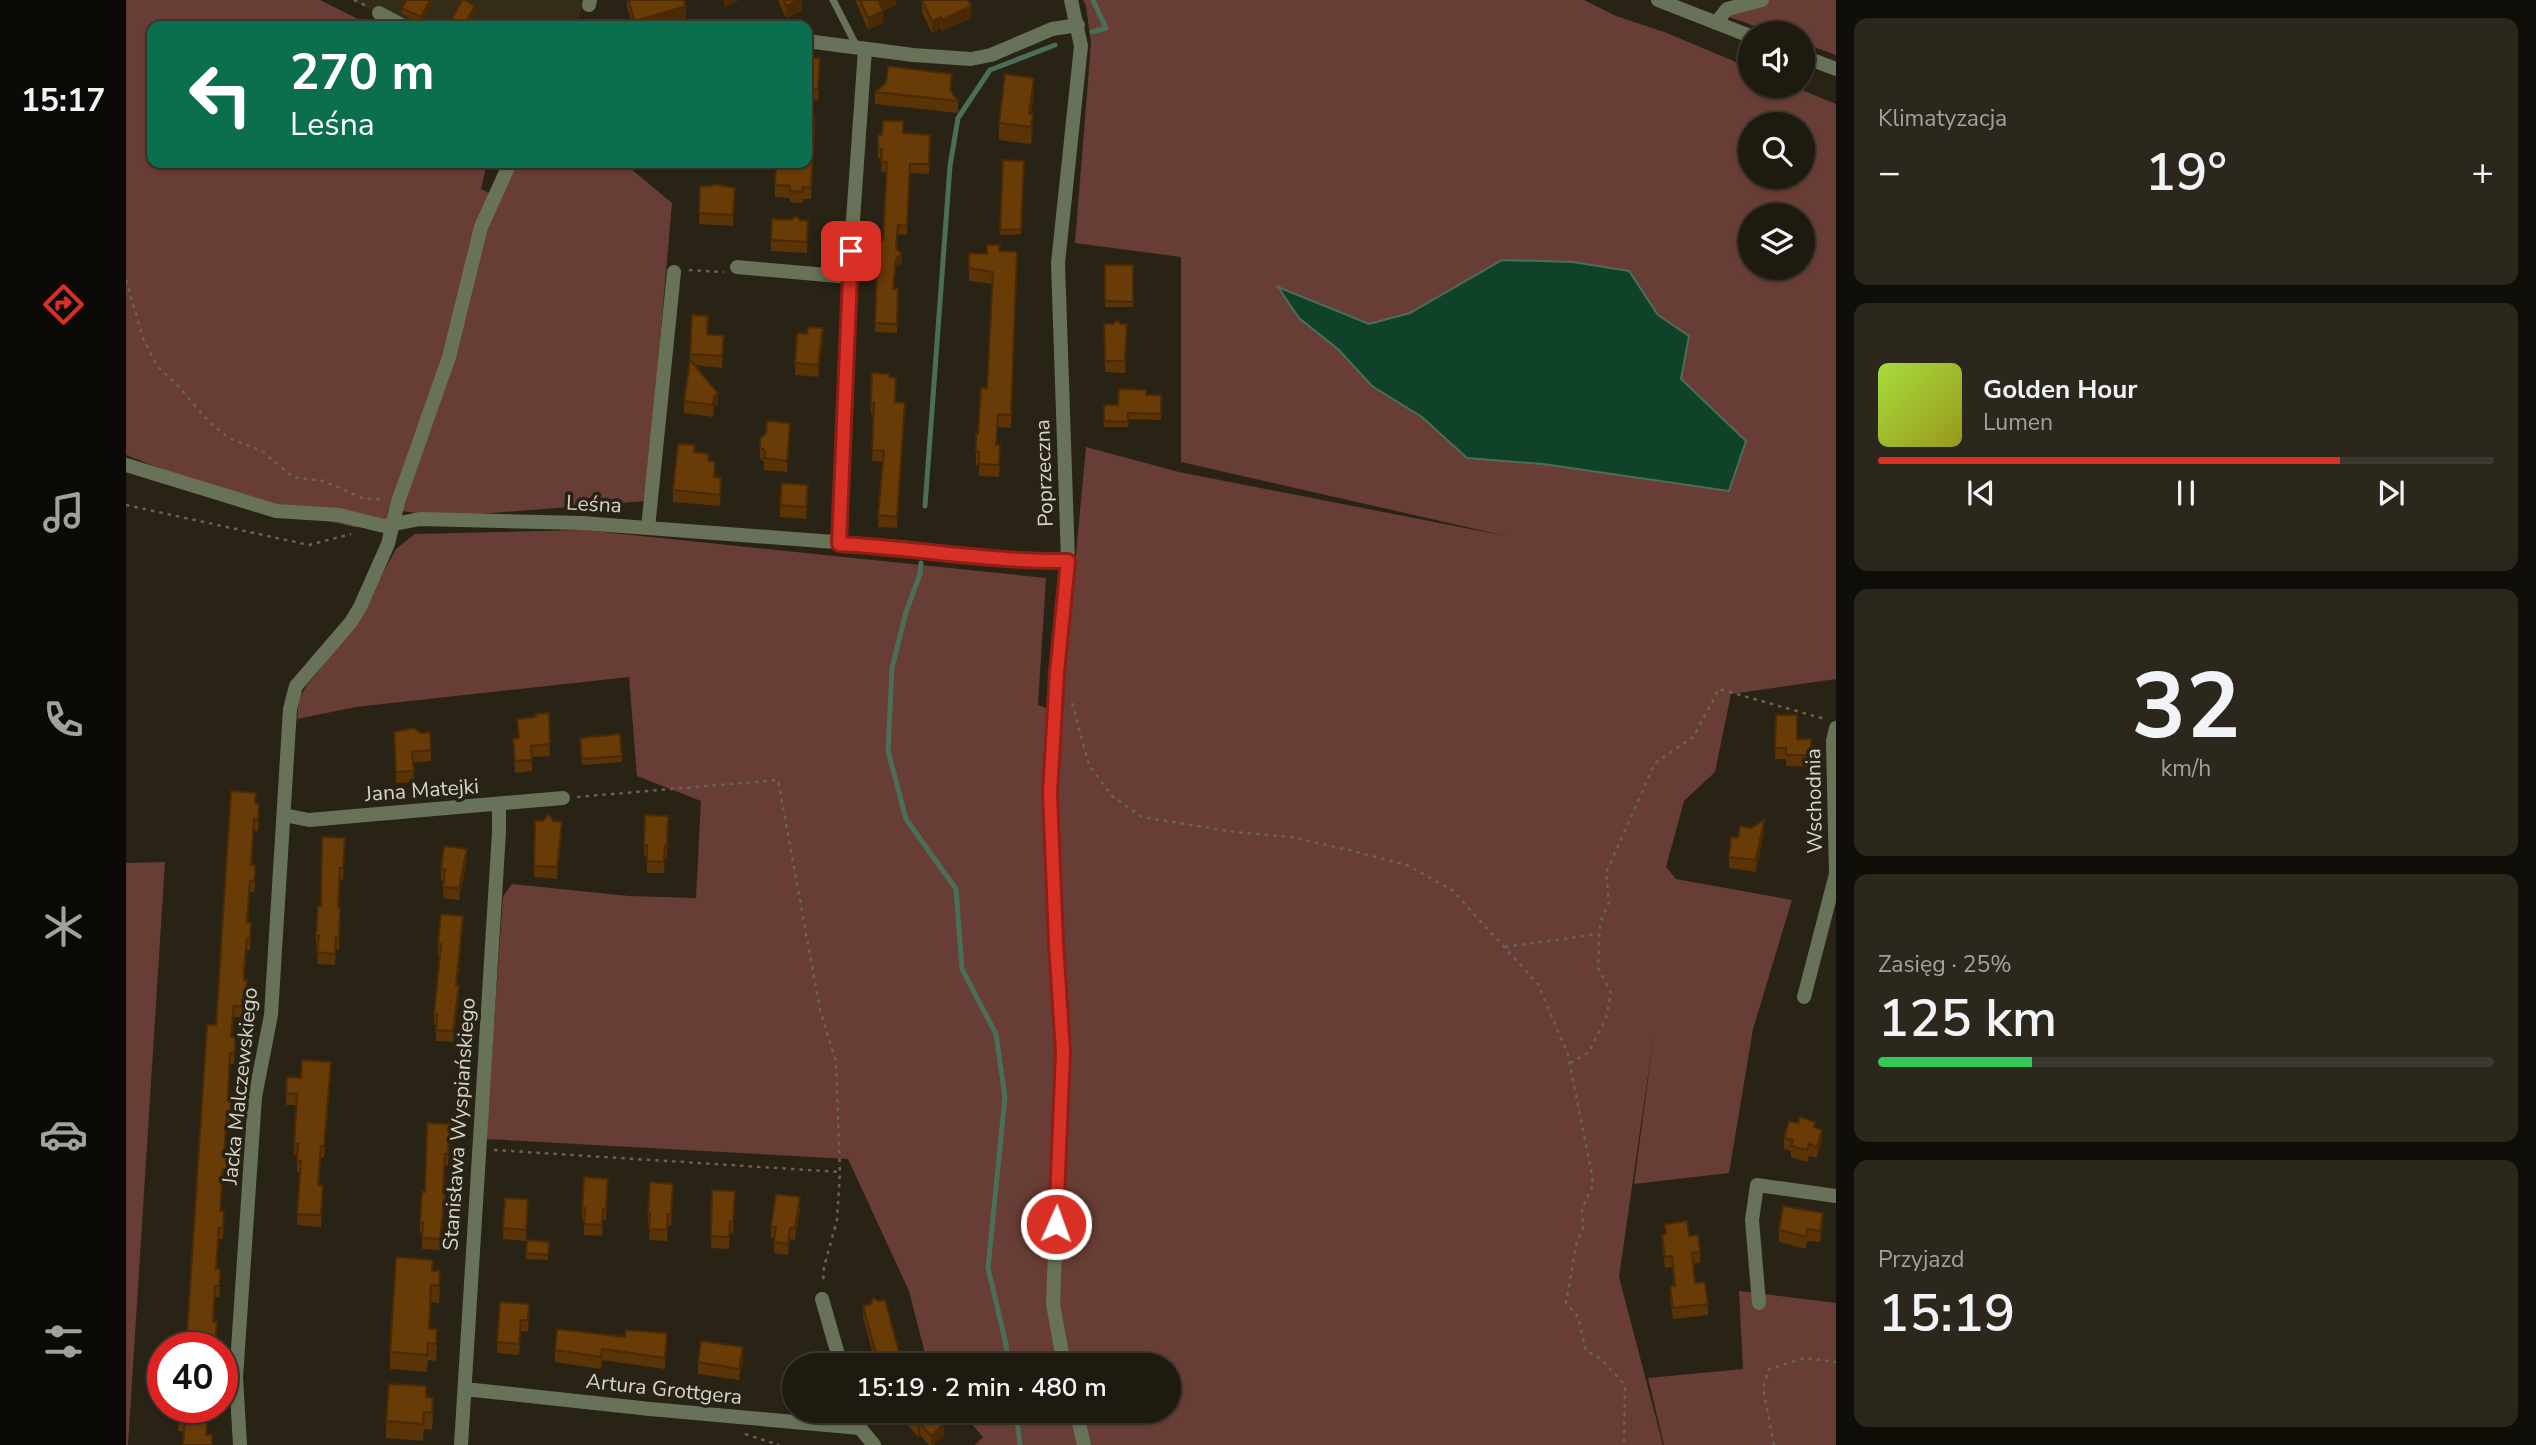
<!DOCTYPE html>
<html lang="pl">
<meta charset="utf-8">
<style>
body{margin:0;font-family:"Nunito Sans",sans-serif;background:#2b271d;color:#f1f3f6;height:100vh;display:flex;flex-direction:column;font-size:26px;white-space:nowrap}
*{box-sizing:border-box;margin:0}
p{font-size:23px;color:#a1a19e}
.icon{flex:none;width:38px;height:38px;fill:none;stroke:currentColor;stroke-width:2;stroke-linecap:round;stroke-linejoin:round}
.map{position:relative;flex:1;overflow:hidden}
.sheet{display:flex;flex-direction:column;gap:18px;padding:18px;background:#100e08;width:700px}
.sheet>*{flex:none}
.hud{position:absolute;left:21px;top:21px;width:665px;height:147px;border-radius:14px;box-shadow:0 2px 5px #0004,0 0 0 2px #3c382f;background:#0b6e4f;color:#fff;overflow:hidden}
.controls{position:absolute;left:1612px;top:21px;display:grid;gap:14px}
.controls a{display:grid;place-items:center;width:77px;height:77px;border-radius:50%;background:#1e1a0f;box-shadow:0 2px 5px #0004,0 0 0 2px #3c382f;font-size:35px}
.speed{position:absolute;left:21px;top:1332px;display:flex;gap:14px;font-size:35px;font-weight:700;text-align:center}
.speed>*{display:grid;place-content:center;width:91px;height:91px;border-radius:50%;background:#1e1a0f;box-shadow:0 2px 5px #0004,0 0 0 2px #3c382f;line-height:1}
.speed .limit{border:10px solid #d22;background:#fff;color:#111}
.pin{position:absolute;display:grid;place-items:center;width:60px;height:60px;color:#fff;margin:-30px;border-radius:14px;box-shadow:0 4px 10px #0006}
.me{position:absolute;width:77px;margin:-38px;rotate:2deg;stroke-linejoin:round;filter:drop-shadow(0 0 5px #0008)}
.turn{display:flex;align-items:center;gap:24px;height:147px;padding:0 28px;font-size:32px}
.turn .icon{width:91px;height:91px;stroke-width:2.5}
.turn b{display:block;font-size:49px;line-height:60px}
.big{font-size:52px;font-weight:600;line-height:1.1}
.sheet .widget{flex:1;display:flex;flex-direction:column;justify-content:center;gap:10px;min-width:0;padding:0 24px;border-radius:14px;background:#2b271d}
.sheet .dial{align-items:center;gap:0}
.dial b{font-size:91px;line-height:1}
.song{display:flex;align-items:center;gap:21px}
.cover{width:84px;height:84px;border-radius:10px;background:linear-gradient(135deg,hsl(80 70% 55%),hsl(60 70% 35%))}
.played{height:7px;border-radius:4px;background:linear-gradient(90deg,#d93025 75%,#3c382f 75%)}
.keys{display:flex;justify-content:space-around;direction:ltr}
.heat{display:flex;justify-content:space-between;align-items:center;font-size:38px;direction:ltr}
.charge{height:10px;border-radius:5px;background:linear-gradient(90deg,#34c759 25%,#3c382f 0)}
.trip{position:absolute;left:656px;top:1353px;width:399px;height:70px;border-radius:35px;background:#1e1a0f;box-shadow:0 2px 5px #0004,0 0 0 2px #3c382f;font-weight:600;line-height:70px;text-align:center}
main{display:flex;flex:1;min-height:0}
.tabs{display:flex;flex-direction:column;width:126px;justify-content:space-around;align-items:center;background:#0c0a06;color:#a1a19e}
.tabs .icon{width:49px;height:49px}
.tabs .active{color:#d93025}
.tabs b{font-size:32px;color:#f1f3f6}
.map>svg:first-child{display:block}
.built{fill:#332c16}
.green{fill:#683d35;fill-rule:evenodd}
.water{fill:#0f4228;stroke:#4b6e59;stroke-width:2}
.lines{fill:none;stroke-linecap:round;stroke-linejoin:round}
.stream{stroke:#4b6e59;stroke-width:5}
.path{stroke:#676355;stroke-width:2.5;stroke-dasharray:3.5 5;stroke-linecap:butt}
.service{stroke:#687259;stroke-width:7}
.minor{stroke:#687259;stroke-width:14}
.tertiary{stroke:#687259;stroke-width:14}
.wall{fill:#5a3306}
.shaded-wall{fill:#4a2905}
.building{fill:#693b07;stroke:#4a2905;stroke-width:2}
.route-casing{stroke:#8d1f18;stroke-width:18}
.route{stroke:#d93025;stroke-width:12}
.labels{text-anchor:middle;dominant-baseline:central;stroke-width:7;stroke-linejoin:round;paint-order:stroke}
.street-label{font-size:21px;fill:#d7d4ca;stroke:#282314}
</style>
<main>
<nav class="tabs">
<b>15:17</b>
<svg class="icon active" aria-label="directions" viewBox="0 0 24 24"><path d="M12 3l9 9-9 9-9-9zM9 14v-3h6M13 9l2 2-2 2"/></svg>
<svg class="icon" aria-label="music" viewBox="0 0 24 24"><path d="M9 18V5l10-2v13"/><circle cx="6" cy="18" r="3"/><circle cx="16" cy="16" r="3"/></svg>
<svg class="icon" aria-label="phone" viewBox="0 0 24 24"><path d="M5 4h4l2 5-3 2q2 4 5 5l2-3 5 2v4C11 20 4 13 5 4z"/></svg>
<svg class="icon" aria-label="climate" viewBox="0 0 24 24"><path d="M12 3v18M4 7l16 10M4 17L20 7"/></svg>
<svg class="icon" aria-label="car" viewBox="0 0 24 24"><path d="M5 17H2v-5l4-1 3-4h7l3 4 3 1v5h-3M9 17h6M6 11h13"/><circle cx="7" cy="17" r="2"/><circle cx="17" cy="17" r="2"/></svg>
<svg class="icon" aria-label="filters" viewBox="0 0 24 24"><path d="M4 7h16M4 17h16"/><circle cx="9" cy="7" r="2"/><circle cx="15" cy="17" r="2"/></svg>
</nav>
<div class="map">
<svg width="1710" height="1445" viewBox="0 0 1710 1445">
<rect width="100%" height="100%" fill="#282314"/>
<path class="built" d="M226 0H454L460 3 447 26H275Z"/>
<path class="green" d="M0 0H194L246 26H26V163H361L355 189 372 197 387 163H498L546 203 520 501 315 517 263 509 260 526 228 527 112 499 0 455Z
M957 0H1458L1490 16 1541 33 1624 68V86H1666L1710 104V679L1605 694 1589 772 1558 801 1540 867 1550 879 1666 900 1627 1029 1603 1173 1508 1184 1528 1034 1493 1277 1537 1445H849L857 1437 834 1411 1043 1410V1365H802L783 1291 722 1159 360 1139 377 896 386 884 503 896 570 898 575 801 511 776 503 677 230 707 171 719 173 699 181 685 226 629 270 549 289 534 458 530 920 578 912 705 935 714 960 447 1053 472 1380 536 1055 462V257L949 243 965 43 960 6ZM1624 124H1676V177H1624ZM1624 215H1676V268H1624Z
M1625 0H1710V55L1677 43 1676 33H1649L1603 17Z
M39 862 2 1445H0V863Z
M1613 1291 1710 1303V1445H1538L1522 1378 1617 1369Z"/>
<path class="water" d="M1376 260 1447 262 1503 271 1532 315 1563 336 1555 379 1620 441 1603 491 1417 464 1341 458 1296 417 1246 386 1213 350 1173 318 1152 287 1243 324 1284 313Z"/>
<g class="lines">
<path class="stream" d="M966 32 980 28 967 0
M799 506 824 166 832 118 864 70 929 45
M795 563 794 574 780 612 766 668 762 751 780 819 830 889 836 969 870 1034 879 1097 862 1268 879 1340 883 1365
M890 1410 894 1445"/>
<path class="path" d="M228 0 241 6
M563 270 598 272
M0 280 17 338 31 366 53 387 84 423 103 438 136 451 167 477 198 481 236 498 259 500
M0 505 183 545 225 534
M946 703 963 765 986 796 1016 817 1109 832 1165 837 1223 850 1281 865 1326 890 1412 984 1442 1055 1466 1175 1467 1185 1456 1209 1457 1229 1451 1241 1440 1303 1452 1317 1460 1351 1475 1359 1499 1385 1498 1445
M451 797 652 780 694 1010 710 1062 714 1172 711 1220 698 1267 697 1283
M1379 947 1473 934
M1444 1063 1463 1052 1480 1018 1485 993 1472 968 1474 923 1483 902 1480 873 1529 763 1567 737 1593 689 1699 719
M368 1150 714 1172
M619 1434 653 1445
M1648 1445 1637 1388 1643 1369 1679 1358 1710 1362"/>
<path class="service" d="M707 0 731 47"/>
<path class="minor" d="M1532 0 1624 36
M463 5 464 0
M253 13 277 26
M1590 23 1601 9 1636 0
M681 41 787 55 845 59 865 55 926 29 952 25
M1676 56 1710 69
M611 267 723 277
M0 465 150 511 213 515 258 526 294 519 456 523 774 547 897 561H942
M522 528 548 272
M713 544 723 277 739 49
M158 815 183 820 437 798
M1678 997 1710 874 1707 741 1710 728
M696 1299 715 1365
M1633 1303 1626 1220 1631 1185 1710 1196
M339 1389 524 1409 734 1428
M729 1410 734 1428 748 1445
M114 1445 110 1378 129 1097 145 1015 164 709 170 686 225 622 234 607 262 544 272 502 323 357 355 227 384 163
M335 1445 373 832V805"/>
<path class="tertiary" d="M938 1365 927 1304 937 1052 930 943 924 793 931 673 942 561 932 263 955 46 945 0
M950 1410 958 1445"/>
</g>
<path class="wall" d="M308 0 295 24 276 14V8Z
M501 0H558L560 18 531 26H507L501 7Z
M652 0H676V11L660 18Z
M729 0H770V5L757 11V23L742 30Z
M796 1 845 18 816 31 815 28 806 33 796 12Z
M349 12 341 26H330L326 24V18Z
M681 57 694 69 692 101 684 100 683 119 689 131 685 199H677L676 203 664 202V198L649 197V185L659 166Z
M826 85 825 92 832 101V113L749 104V92Z
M908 95 905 114 907 131 905 144 873 140V123Z
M777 133 804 135 803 174 784 173 781 235 772 234 771 248 776 263 770 268 768 289H772L771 333 749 332 752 240H757L761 172H755L756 158H752V134Z
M877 160 898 161 895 234 874 235Z
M574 186 609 199 607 226 573 224Z
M682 232 681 253 645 251V240Z
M874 251 891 252 885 428 872 427 871 445 874 458 873 477 853 476V465H850V452L861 388 867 284 843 281V253L861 254Z
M979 265H1007V307H979Z
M978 324 1001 335 999 373 979 372Z
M581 334 598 347 596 368 568 365 592 405 588 408 587 417 558 413V401L564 354Z
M681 334 697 339 692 377 669 375V363Z
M763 377 770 402 779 414 771 528 752 527 757 462 746 461 748 414H745V403Z
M1020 395H1035V420L1002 419V427H978V405H992Z
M664 435 661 472 638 470V462L634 458V447Z
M569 453 583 462 595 489 594 506 547 502V490Z
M682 496 680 519 654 517V505Z
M423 713 424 756 406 757V771L389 773 387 739 392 738 391 719 410 717Z
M1650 715 1671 739H1685V767L1660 766V759H1649Z
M268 732 305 750V761L287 763 288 782 270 783Z
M454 744 496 756V762L456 765Z
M130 803 133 815 132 831H128L126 865 129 885 128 892H124L122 922 125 934 124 950H121L118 980 121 991 120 1007H117L116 1017H108L106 1037 109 1048 108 1064H104L103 1094 105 1114 104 1122H101L99 1152 102 1164 101 1181 97 1180 95 1211 98 1222 97 1239H93L91 1269 94 1289 93 1297H89L88 1322 91 1334 90 1348H60L90 1025Z
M519 815 542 816 541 858 539 857 538 873H521V857L518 856Z
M409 820 427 821 436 834 431 879 408 877Z
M1638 832 1630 872 1603 868V857L1612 838Z
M219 850 217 880 214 879 213 908 214 919 213 949H210L209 965 191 964 192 948H190V936L195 906Z
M341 861 333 900 317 898 318 881 315 880V869Z
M337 927 331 985 333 997 327 1042 310 1041V1025H308V1014L314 956H312V944Z
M205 1073 198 1158H195L193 1185 197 1196 195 1227 171 1225 174 1172H171V1155H168L171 1105H160V1093L175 1078Z
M1689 1128 1696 1141 1691 1158 1683 1156 1681 1162 1665 1157V1151L1658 1149V1138Z
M324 1135 322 1165H319L318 1193 319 1204 314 1250 296 1249V1233H294V1222L299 1192Z
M482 1190 480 1220H477L476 1236 458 1235V1219H456V1208Z
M586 1190 609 1202 607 1233H604L603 1249 585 1248Z
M547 1195 545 1226H542L541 1241 523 1240 524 1224H522V1213Z
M674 1209 669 1240 664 1239 662 1255 648 1253V1238H645V1227Z
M402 1211 400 1241 377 1239V1228Z
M1539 1224 1563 1236 1574 1252V1263L1567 1264 1569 1283 1582 1304V1315L1547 1319 1544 1298V1286H1548L1546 1267 1539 1268 1536 1246V1235L1539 1234Z
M1697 1224 1694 1242 1681 1241 1680 1249 1653 1242V1230Z
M401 1240 423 1242 422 1260 400 1259Z
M307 1271 314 1288 313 1303 305 1302 304 1329 311 1346 310 1361 302 1360 301 1372 264 1369V1352Z
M374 1302 403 1315 402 1332 395 1331 393 1355 371 1353Z
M737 1306 775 1365H750L737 1317Z
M541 1344 539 1369 476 1360 475 1369 429 1362V1350Z
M617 1359 613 1380 572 1374V1362Z
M300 1397 307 1415 306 1430 298 1429 297 1441 260 1438V1421Z
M53 1407 81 1435 86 1445 58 1432 52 1431Z
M772 1410H810V1414L818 1435 807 1445H803L794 1435 792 1437 772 1414Z"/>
<path class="shaded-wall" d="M304 0H308L295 24V17Z
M598 0H612V1L598 8Z
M674 0H676V11L660 18V6Z
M755 0H770V5L753 13V1Z
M349 6V12L341 26H338Z
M560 6V18L531 26H509V21Z
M845 6V18L816 31V20Z
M757 11V23L742 30V18Z
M815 17V28L806 33V21Z
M908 78V95L903 127V114Z
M907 114V131L905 144V127Z
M689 119V131L685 199V188Z
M776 254V263L770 268 767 299 770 259Z
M697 328V339L692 377V365Z
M592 393V405L588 408 587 417 588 396Z
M779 403V414L771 528V517Z
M664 423V435L661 472V461Z
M1638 820V832L1630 872V860Z
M436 822V834L431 879V867Z
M341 849V861L333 900V888Z
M337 916V927L330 997V985Z
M333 985V997L327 1042V1031Z
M205 1062V1073L198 1158V1146Z
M1696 1130V1141L1691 1158V1147Z
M319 1193V1204L314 1250V1239Z
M674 1197V1209L669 1240V1228Z
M1697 1213V1224L1694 1242V1231Z
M664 1228V1239L662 1255V1244Z
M541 1333V1344L539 1369V1358Z
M617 1347V1359L613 1380V1369Z
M775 1359V1365H767L770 1361Z
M794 1424V1435L792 1437V1425Z
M818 1424V1435L807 1445H805V1436Z"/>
<path class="building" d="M280 0H304L295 17 276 8Z
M336 0H339L349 6 338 25 326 18Z
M502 0H558L560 6 509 21Z
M658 0H674L660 6Z
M734 0H755L753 1 757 11 742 18Z
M798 0H842L845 6 816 20 815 17 806 21 796 1Z
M681 57 694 58 692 89H684L682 119H689L685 188 677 187 676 192 664 191V186L649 185 650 163 659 166V163H681Z
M762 66 826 74 824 90 832 101 749 92 760 83Z
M879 74 908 78 903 114H907L905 127 873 123Z
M757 121H777V133L804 135 803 164H784L781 226 772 225 770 248 776 254 770 259 767 289H772L771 324 749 323 752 240H757L761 162H755L756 149 752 148V134L756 135Z
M877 160 898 161 895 229 874 230Z
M586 184 609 188 607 215 573 213 574 186H586Z
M670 216 674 220 682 221 681 242 645 240 646 219 665 220Z
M861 245H874L873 251 891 252 885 415 872 414 870 445H874L873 465 853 464V452H850V434H852L855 388H861L867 272 843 268V253L861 254Z
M979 265H1007V302L979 301Z
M566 315 582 316 581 334 598 336 596 356 564 354Z
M991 320 995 324H1001L999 361H979L978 324H987Z
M682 327 697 328 692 365 669 363 671 333 681 334Z
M564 360 592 393 588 396 587 405 558 401Z
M746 373 764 374 763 377 770 378 769 402 779 403 771 517 752 515 758 451 746 450 748 403H745Z
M993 389 1020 390V395H1035V414L1002 413V422L978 421V405H992Z
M641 421 664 423 661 461 638 458 639 451 634 447V439L640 433Z
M552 444 569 445 568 452 583 454 582 461 589 462 588 477 595 478 594 495 547 490Z
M656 483 682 485 680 507 654 505Z
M423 713 424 744 405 746 406 760 389 761 387 739 393 738 391 719 410 717 409 714Z
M1650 715H1671V739H1685V755H1660V748H1649Z
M288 728 295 733 304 732 305 750 286 752 288 771 270 772 268 732Z
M494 734 496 756 456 759 454 738Z
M105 791 130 793 129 803 133 804 132 820 128 819 125 865H129V873L128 881H124L121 922 125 923 124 939 121 938 118 969V980H121L120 996H117L116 1006H108L105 1037H109V1045L108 1053H104L102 1094H106L105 1103 104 1111H101L99 1142 98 1152 102 1153 101 1169H97L95 1200 94 1211H98L97 1228H93L90 1269H94V1277L93 1286H89L87 1322H91L89 1344H86V1348H60L81 1025H90Z
M423 814 427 821 436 822 431 867 408 866 409 820 417 821Z
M519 815 542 816 541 846H539L538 862 521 861V845H518Z
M1638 820 1630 860 1603 857 1605 837 1612 838 1614 826 1625 828Z
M196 837 219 838 217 868H214L212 907 214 908 213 938 210 937 209 954 191 952 193 936H190L192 906H195Z
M318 846 341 849 333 888 317 887 319 870 315 869Z
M315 914 337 916 330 985H333L327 1031 310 1030 311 1014H308L315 944H312Z
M176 1060 205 1062 198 1146H195L192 1185H197L195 1215 171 1214 175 1161H171L172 1144H168L171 1094 160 1093 161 1077 175 1078Z
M1674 1117 1689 1122 1688 1127 1696 1130 1691 1147 1683 1144 1681 1150 1665 1146 1667 1140 1658 1138 1663 1121 1672 1123Z
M301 1123 324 1124 322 1154H319L317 1193H319L314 1239 296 1238 297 1222H294L296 1191 299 1192Z
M458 1177 482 1179 480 1209H477L476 1225 458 1224 459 1208H456Z
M524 1182 547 1184 545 1214H542L541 1230 523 1229 524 1213H522Z
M586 1190 609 1191 607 1222 604 1221 603 1237 585 1236Z
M650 1194 674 1197 669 1228H664L662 1244 648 1242 650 1227H645Z
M379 1198 402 1199 400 1230 377 1228Z
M1657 1206 1697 1213 1694 1231 1681 1229 1680 1237 1653 1230Z
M1561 1221 1563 1236 1572 1235 1574 1252 1566 1253 1569 1283 1579 1282 1582 1304 1547 1308 1544 1286H1549L1546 1256 1539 1257 1536 1235 1540 1234 1539 1224Z
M401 1240 423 1242 422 1255 400 1253Z
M270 1257 307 1260 306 1271H314L313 1286 305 1285 303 1329H311L310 1344 302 1343 301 1355 264 1352Z
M747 1298 753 1301 759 1300 775 1359 770 1361 767 1365 761 1363 753 1365 737 1306 745 1304Z
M374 1302 403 1304 402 1320H395L393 1344 371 1342Z
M431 1329 499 1337 500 1330 541 1333 539 1358 476 1349 475 1357 429 1350Z
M575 1341 617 1347 613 1369 572 1362Z
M263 1384 300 1386V1397L307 1398 306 1413 298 1412 297 1424 260 1421Z
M53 1407H82L80 1435H86V1445H57L59 1420H52Z
M779 1410H809L808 1412 818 1424 805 1436 794 1424 792 1425Z"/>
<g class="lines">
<g class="route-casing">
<path id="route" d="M725 251 713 544C790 548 865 562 942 561L931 673 924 793 930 943 937 1052 930 1224"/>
</g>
<use href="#route" class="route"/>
</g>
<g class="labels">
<g class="street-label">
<text transform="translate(918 473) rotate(-92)">Poprzeczna</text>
<text transform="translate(468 504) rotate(3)">Leśna</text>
<text transform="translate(296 790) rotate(-4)">Jana Matejki</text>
<text transform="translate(1688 801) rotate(-91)">Wschodnia</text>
<text transform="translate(114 1086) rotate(-84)">Jacka Malczewskiego</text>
<text transform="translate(333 1124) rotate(-86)">Stanisława Wyspiańskiego</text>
<text transform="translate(538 1389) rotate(6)">Artura Grottgera</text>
</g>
</g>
</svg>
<div class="controls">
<a><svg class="icon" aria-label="sound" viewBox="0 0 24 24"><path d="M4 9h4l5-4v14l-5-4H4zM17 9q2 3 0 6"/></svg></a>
<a><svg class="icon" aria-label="search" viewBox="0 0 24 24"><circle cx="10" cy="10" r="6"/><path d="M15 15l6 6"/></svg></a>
<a><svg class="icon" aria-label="layers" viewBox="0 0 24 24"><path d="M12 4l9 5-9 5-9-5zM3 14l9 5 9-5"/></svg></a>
</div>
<div class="speed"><div class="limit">40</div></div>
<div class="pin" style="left:725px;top:251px;background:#d93025"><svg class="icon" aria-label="arrive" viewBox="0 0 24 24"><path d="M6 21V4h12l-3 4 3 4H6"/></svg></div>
<svg class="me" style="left:930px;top:1224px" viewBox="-20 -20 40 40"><circle r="17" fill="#d93025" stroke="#fff" stroke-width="3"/><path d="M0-11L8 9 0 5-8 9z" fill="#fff"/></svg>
<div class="trip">15:19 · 2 min · 480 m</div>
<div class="hud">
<div class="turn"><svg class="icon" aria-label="left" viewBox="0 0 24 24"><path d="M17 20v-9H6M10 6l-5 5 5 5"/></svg><div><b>270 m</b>Leśna</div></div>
</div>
</div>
<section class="sheet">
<div class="widget"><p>Klimatyzacja</p>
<div class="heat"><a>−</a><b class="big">19°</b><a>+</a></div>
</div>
<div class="widget">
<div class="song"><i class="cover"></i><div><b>Golden Hour</b><p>Lumen</p></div></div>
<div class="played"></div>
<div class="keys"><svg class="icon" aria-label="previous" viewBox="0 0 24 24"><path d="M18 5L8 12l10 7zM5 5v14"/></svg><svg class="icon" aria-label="pause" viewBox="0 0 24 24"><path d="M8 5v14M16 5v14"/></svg><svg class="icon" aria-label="next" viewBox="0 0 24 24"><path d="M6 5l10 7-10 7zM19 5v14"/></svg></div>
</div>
<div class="widget dial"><b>32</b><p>km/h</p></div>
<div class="widget"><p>Zasięg · 25%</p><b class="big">125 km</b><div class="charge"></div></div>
<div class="widget"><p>Przyjazd</p><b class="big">15:19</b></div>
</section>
</main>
